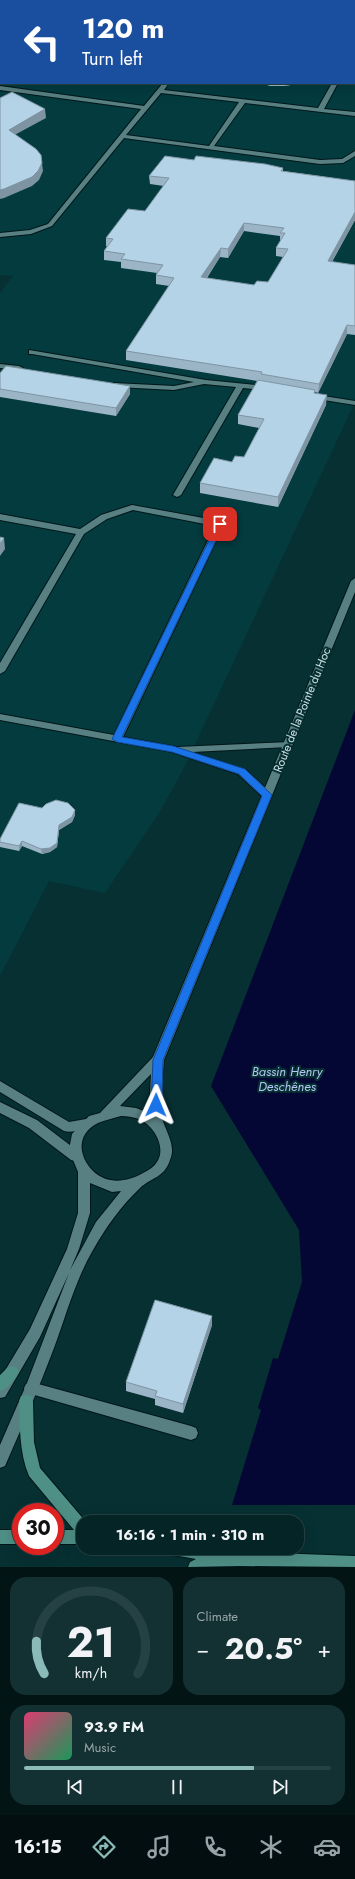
<!DOCTYPE html>
<meta charset="utf-8">
<style>
body{margin:0;font-family:Jost,sans-serif;background:#133032;color:#f1f3f6;height:100vh;display:flex;flex-direction:column;font-size:15px;white-space:nowrap}
*{box-sizing:border-box;margin:0}
p{font-size:13px;color:#97a4a7}
.icon{flex:none;width:22px;height:22px;fill:none;stroke:currentColor;stroke-width:2;stroke-linecap:round;stroke-linejoin:round}
.map{position:relative;height:1567px;overflow:hidden}
.side{display:flex;flex-direction:column;gap:10px;padding:10px;background:#031415;flex:1}
.side>*{flex:none}
.banner{position:absolute;left:0px;top:0px;width:355px;height:84px;box-shadow:0 4px 16px #0002,0 0 0 1px #264143;background:#1a4fa0;color:#fff;overflow:hidden}
.speed{position:absolute;left:12px;top:1503px;display:flex;gap:8px;font-size:20px;font-weight:700;text-align:center}
.speed>*{display:grid;place-content:center;width:52px;height:52px;border-radius:50%;background:#052426;box-shadow:0 4px 16px #0002,0 0 0 1px #264143;line-height:1}
.speed .limit{border:6px solid #d22;background:#fff;color:#111}
.pin{position:absolute;display:grid;place-items:center;width:34px;height:34px;color:#fff;margin:-17px;border-radius:8px;box-shadow:0 2px 6px #0006}
.me{position:absolute;width:44px;margin:-22px;rotate:1deg;stroke-linejoin:round;filter:drop-shadow(0 0 3px #0008)}
.turn{display:flex;align-items:center;gap:14px;height:84px;padding:0 16px;font-size:18px}
.turn .icon{width:52px;height:52px;stroke-width:2.5}
.turn b{display:block;font-size:28px;line-height:34px}
.big{font-size:30px;font-weight:700;line-height:1.1}
.side .card{flex:1;display:flex;flex-direction:column;justify-content:center;gap:6px;min-width:0;padding:0 14px;border-radius:16px;background:#133032}
.side .dial{align-items:center;gap:0}
.dial svg{height:104px;overflow:visible;fill:none;stroke:#264143;stroke-width:7;stroke-linecap:round;text-anchor:middle}
.dial text{fill:#f1f3f6;stroke:none}
.song{display:flex;align-items:center;gap:12px}
.cover{width:48px;height:48px;border-radius:6px;background:linear-gradient(135deg,hsl(340 70% 55%),hsl(150 70% 35%))}
.played{height:4px;border-radius:2px;background:linear-gradient(90deg,#8bbbb9 75%,#264143 75%)}
.keys{display:flex;justify-content:space-around;direction:ltr}
.heat{display:flex;justify-content:space-between;align-items:center;font-size:22px;direction:ltr}
.side .tiles{flex:1;display:grid;gap:10px;grid-template-columns:1fr 1fr}
.card:last-child{grid-column:span 2}
.trip{position:absolute;left:76px;top:1515px;width:228px;height:40px;border-radius:16px;background:#052426;box-shadow:0 4px 16px #0002,0 0 0 1px #264143;font-weight:700;line-height:40px;text-align:center}
.tab-bar{display:flex;height:64px;justify-content:space-around;align-items:center;background:#020e0f;color:#97a4a7}
.tab-bar .icon{width:28px;height:28px}
.tab-bar .current{color:#8bbbb9}
.tab-bar b{font-size:18px;color:#f1f3f6}
.map>svg:first-child{display:block}
.built{fill:#033b3f}
.water{fill:#040733}
.lines{fill:none;stroke-linecap:round;stroke-linejoin:round}
.service-casing{stroke:#001719;stroke-width:2}
.minor-casing{stroke:#001719;stroke-width:2}
.secondary-casing{stroke:#001719;stroke-width:2}
.service{fill:#587f82;fill-rule:evenodd}
.minor{fill:#587f82;fill-rule:evenodd}
.secondary{fill:#4f9086;fill-rule:evenodd}
.wall{fill:#9bb5c7;fill-rule:evenodd}
.shaded-wall{fill:#7e94a2}
.building{fill:#b4d3e7;stroke:#7e94a2;fill-rule:evenodd}
.route{fill:#1a73e8;stroke:#114b97}
.labels{text-anchor:middle;dominant-baseline:central;stroke-width:4;stroke-linejoin:round;paint-order:stroke}
.street-label{font-size:12px;fill:#cee2e4;stroke:#073033}
.water-label{font-size:13px;font-style:italic;fill:#b3c4f4;stroke:#073033}
</style>
<div class="map">
<svg width="355" height="1567" viewBox="0 0 355 1567">
<rect width="100%" height="100%" fill="#073033"/>
<path class="built" d="M0 0 263 1H1V83H354L355 36V402L184 768 159 813 105 893 49 881 0 976V293L13 276 0 275Z"/>
<path class="water" d="M355 710V1505H232L261 1410 258 1408 273 1358 278 1359 302 1282 299 1230 211 1086Z"/>
<g class="lines">
<g class="service-casing">
<path id="service" d="M237 0H244L236 1Z
M250 0H261L249 1Z
M284 0H291L292 1H285Z
M354 24H355V28H354Z
M355 46V50L354 51V47Z
M163 83H169L164 90 318 108 332 83H338L324 109 355 112V116L245 103 214 146 320 160 342 159 355 151V156L343 163 320 164 124 138 52 226 31 234 0 237V233L30 230 48 224 141 109 0 90V86L144 106ZM161 93 239 102 209 146 126 135Z
M29 350 206 380 266 386 270 388 266 390 243 388 181 495 177 497 173 495 236 387 204 384 174 390 117 387H114V383L174 386 194 382 32 354H29Z
M0 364 19 366 23 368 19 370 0 368Z
M311 394 355 401V405L311 398Z
M132 505 220 521 224 524 123 737 177 747 291 742 293 744 291 746 288 747 192 752 246 770 271 793 272 795 271 797H263L238 774 172 752 0 720V714L114 735 215 526 133 510 107 519 84 534 5 671 0 674V663L76 534 0 520V514L80 529 101 515Z
M0 1081 69 1122 86 1119 90 1120 92 1124 90 1128C83 1130 71 1133 64 1131L0 1092Z
M0 1102 37 1120 79 1152 81 1156 79 1160 75 1161 71 1160 29 1128 0 1113Z
M31 1382 191 1426 196 1428 198 1433 196 1438 191 1440 31 1394 26 1392 24 1388 26 1384Z"/>
</g>
<g class="minor-casing">
<path id="minor" d="M355 578V592L164 1060C163 1074 159 1102 161 1114 164 1130 177 1144 170 1160 164 1178 152 1177 140 1188 121 1206 106 1227 93 1250 75 1281 66 1316 54 1348 39 1388 22 1427 5 1466L0 1468V1445L27 1383 69 1273 40 1337 5 1397 0 1398V1379L30 1329 67 1249 78 1213V1172L69 1150 72 1134 89 1116 100 1113 153 1057 351 581ZM151 1074 149 1113 136 1108 120 1106ZM121 1116C127 1116 133 1117 139 1119 153 1125 167 1147 157 1162 154 1167 149 1170 143 1173 127 1182 108 1185 93 1171 78 1156 76 1134 98 1123 105 1120 114 1118 121 1116ZM90 1183 112 1192 121 1191 96 1222 70 1270 79 1249 90 1213Z"/>
</g>
<g class="secondary-casing">
<path id="secondary" d="M12 1366 17 1368 19 1372C15 1380 8 1388 0 1391V1375L7 1368Z
M26 1395 31 1396 33 1401 34 1442 40 1468 86 1522H83V1544H55V1530H74L29 1476C19 1452 20 1426 19 1401L21 1396Z
M0 1530H21V1544H0Z
M160 1548H219L245 1552 355 1556V1567L240 1566 188 1567 190 1562 196 1559 162 1553Z"/>
</g>
<use href="#service" class="service"/>
<use href="#minor" class="minor"/>
<use href="#secondary" class="secondary"/>
</g>
<path class="wall" d="M1 24V52H0V25Z
M261 83H301L285 86H270Z
M194 160 283 168V171L355 181V220L332 262 355 265V335L347 334 318 393 315 392V393L326 405 278 507 200 493V483L232 462 244 457 259 428 238 424V415L257 381 126 360V351L169 286 156 284V275L157 273 121 268V262L104 260V251L107 247 106 246V238L145 211 164 186 150 184 149 176ZM244 231 280 236V241L276 248V256L283 257 268 282 254 285 207 278 220 257 228 258Z
M0 373 130 394 116 416 0 397Z
M75 815 72 822 59 830 57 847 50 852 42 854 22 846 19 851 0 847V839Z
M212 1325 183 1413 155 1405V1399L126 1391V1382Z"/>
<path class="shaded-wall" d="M285 83H301L285 86Z
M45 109 46 118 9 138V130Z
M42 163 43 171 39 180 32 186 4 198 0 199V190Z
M355 212V220L327 270 328 261Z
M244 223V231L228 258V249Z
M221 248 220 257 201 286V277Z
M347 325V334L318 393 319 384Z
M130 386V394L116 416V408Z
M327 395 326 405 278 507V497Z
M4 538 5 549 0 556V544Z
M75 810V815L72 822 59 830 57 847 50 852 42 854 41 849 59 825Z
M22 841V846L19 851V846Z
M212 1316V1325L183 1413V1404Z"/>
<path class="building" d="M20 0H89V1H21Z
M134 0H145L158 1H130Z
M0 24H1V45H0Z
M12 92 45 109 9 130 36 149 41 155 42 163 38 171 32 177 4 189 0 190V98Z
M165 156 194 160 196 156 265 164 283 168 281 171 355 181V212L328 261 355 265V326L347 325 319 384 261 374 262 372 126 351 174 278 156 275 163 265 121 259 125 254 104 251 113 239 106 238 128 209 145 211 169 178 149 176ZM244 223 284 228 280 233H285L276 248 288 249 268 282 257 281 254 285 201 277 221 248 228 249Z
M6 366 130 386 116 408 0 389V373Z
M258 380 315 390 314 393 327 395 278 497 200 483 214 458 232 462 235 456 244 457 264 419 238 415Z
M0 537 4 538 0 544Z
M56 800 68 803 75 810 72 817 59 825 57 843 50 848 41 849 22 841 19 846 0 842V839L19 803 42 808 46 804Z
M155 1300 212 1316 183 1404 155 1396 157 1391 126 1382Z"/>
<path class="route" d="M218 522 224 524 122 737 173 746 245 769 272 795 163 1060 162 1105 160 1108H152L151 1105 153 1060 262 796 239 774 172 752 117 742 112 739Z"/>
<g class="labels">
<g class="street-label">
<text transform="translate(302 710) rotate(-68)">Route de la Pointe du Hoc</text>
</g>
<g class="water-label">
<text x="287" y="1071">Bassin Henry<tspan x="287" dy="15">Deschênes</tspan></text>
</g>
</g>
</svg>
<div class="speed"><div class="limit">30</div></div>
<div class="pin" style="left:220px;top:524px;background:#d93025"><svg class="icon" aria-label="arrive" viewBox="0 0 24 24"><path d="M6 21V4h12l-3 4 3 4H6"/></svg></div>
<svg class="me" style="left:156px;top:1105px" viewBox="-20 -20 40 40"><path d="M0-17L14 15 0 8-14 15z" fill="#1a73e8" stroke="#fff" stroke-width="4"/></svg>
<div class="trip">16:16 · 1 min · 310 m</div>
<div class="banner">
<div class="turn"><svg class="icon" aria-label="left" viewBox="0 0 24 24"><path d="M17 20v-9H6M10 6l-5 5 5 5"/></svg><div><b>120 m</b>Turn left</div></div>
</div>
</div>
<section class="side">
<div class="tiles">
<div class="card dial"><svg viewBox="0 0 100 80">
<path d="M14 69A42 42 0 1 1 86 69"/>
<path d="M14 69A42 42 0 0 1 8 44" stroke="#8bbbb9"/>
<text x="50" y="56" font-size="32" font-weight="700">21</text>
<text x="50" y="72" font-size="11">km/h</text>
</svg></div>
<div class="card"><p>Climate</p>
<div class="heat"><a>−</a><b class="big">20.5°</b><a>+</a></div>
</div>
<div class="card">
<div class="song"><i class="cover"></i><div><b>93.9 FM</b><p>Music</p></div></div>
<div class="played"></div>
<div class="keys"><svg class="icon" aria-label="previous" viewBox="0 0 24 24"><path d="M18 5L8 12l10 7zM5 5v14"/></svg><svg class="icon" aria-label="pause" viewBox="0 0 24 24"><path d="M8 5v14M16 5v14"/></svg><svg class="icon" aria-label="next" viewBox="0 0 24 24"><path d="M6 5l10 7-10 7zM19 5v14"/></svg></div>
</div>
</div>
</section>
<nav class="tab-bar">
<b>16:15</b>
<svg class="icon current" aria-label="directions" viewBox="0 0 24 24"><path d="M12 3l9 9-9 9-9-9zM9 14v-3h6M13 9l2 2-2 2"/></svg>
<svg class="icon" aria-label="music" viewBox="0 0 24 24"><path d="M9 18V5l10-2v13"/><circle cx="6" cy="18" r="3"/><circle cx="16" cy="16" r="3"/></svg>
<svg class="icon" aria-label="phone" viewBox="0 0 24 24"><path d="M5 4h4l2 5-3 2q2 4 5 5l2-3 5 2v4C11 20 4 13 5 4z"/></svg>
<svg class="icon" aria-label="climate" viewBox="0 0 24 24"><path d="M12 3v18M4 7l16 10M4 17L20 7"/></svg>
<svg class="icon" aria-label="car" viewBox="0 0 24 24"><path d="M5 17H2v-5l4-1 3-4h7l3 4 3 1v5h-3M9 17h6M6 11h13"/><circle cx="7" cy="17" r="2"/><circle cx="17" cy="17" r="2"/></svg>
</nav>
